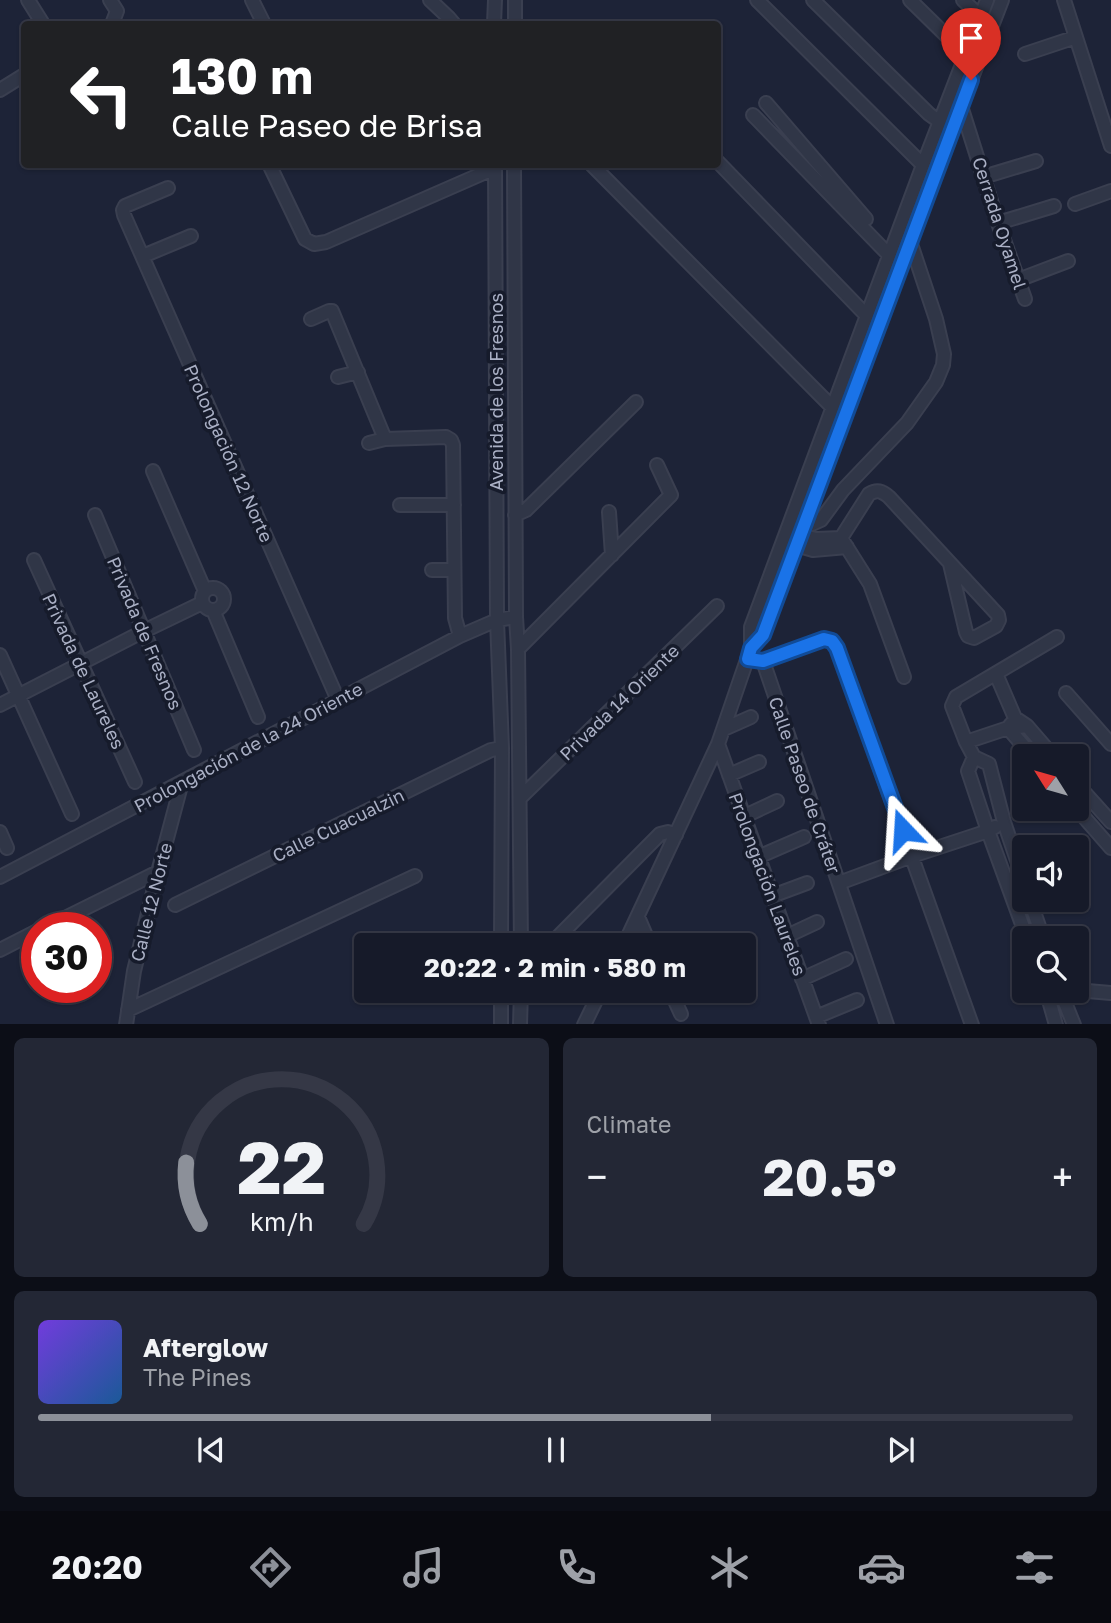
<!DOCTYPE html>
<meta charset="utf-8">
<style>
body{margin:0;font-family:"Golos Text",sans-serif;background:#232735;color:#f1f3f6;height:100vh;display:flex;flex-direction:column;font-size:26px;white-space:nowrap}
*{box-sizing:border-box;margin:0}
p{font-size:23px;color:#9ea1a8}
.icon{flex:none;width:38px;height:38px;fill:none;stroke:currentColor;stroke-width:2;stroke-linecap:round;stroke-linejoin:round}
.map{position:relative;height:1024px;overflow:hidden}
.sheet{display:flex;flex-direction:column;gap:14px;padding:14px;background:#0c0e17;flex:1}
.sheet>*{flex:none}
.top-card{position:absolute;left:21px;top:21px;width:700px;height:147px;border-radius:7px;box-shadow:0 2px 5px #0004,0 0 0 2px #353846;background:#202124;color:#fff;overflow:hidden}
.needle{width:46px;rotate:307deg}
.controls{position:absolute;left:1012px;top:744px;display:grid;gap:14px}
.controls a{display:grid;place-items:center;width:77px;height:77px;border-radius:7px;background:#161a29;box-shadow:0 2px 5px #0004,0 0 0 2px #353846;font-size:35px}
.speed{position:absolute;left:21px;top:912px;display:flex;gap:14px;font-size:35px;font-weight:700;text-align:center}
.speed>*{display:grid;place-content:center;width:91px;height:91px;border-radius:50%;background:#161a29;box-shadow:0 2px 5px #0004,0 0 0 2px #353846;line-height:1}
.speed .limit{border:10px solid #d22;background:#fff;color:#111}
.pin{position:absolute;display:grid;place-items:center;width:60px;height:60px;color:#fff;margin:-72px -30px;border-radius:50% 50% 50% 0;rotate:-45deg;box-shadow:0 0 7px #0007}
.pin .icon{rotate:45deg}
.me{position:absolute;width:77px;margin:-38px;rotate:340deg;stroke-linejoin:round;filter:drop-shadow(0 0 5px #0008)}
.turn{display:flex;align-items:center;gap:24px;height:147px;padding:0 35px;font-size:32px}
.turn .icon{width:91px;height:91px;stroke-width:2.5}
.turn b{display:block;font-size:49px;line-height:60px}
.big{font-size:52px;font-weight:700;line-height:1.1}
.sheet .card{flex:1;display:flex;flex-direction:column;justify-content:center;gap:10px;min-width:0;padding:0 24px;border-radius:10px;background:#232735}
.sheet .dial{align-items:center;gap:0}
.dial svg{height:182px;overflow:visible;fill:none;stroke:#353846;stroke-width:7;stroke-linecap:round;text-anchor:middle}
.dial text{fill:#f1f3f6;stroke:none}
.song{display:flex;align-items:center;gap:21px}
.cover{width:84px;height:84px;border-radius:10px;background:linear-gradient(135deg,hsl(260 70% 55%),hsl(210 70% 35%))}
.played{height:7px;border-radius:4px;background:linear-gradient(90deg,#8c9099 65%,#353846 65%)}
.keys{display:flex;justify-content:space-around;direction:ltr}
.heat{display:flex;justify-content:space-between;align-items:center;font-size:38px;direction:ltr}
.sheet .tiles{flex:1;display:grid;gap:14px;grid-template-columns:1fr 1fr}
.card:last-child{grid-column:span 2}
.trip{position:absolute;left:354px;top:933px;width:402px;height:70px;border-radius:7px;background:#161a29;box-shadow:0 2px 5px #0004,0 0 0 2px #353846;font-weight:700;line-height:70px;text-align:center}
.dock{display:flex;height:112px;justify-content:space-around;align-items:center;background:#090a10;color:#9ea1a8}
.dock .icon{width:49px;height:49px}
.dock .current{color:#8c9099}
.dock b{font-size:32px;color:#f1f3f6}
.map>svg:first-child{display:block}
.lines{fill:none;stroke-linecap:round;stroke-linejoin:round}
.minor-casing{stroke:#3a3f50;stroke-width:16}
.minor{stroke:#303647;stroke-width:12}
.route-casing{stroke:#114b97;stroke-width:18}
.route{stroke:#1a73e8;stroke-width:12}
.labels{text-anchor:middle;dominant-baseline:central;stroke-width:7;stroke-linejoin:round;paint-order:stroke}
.street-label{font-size:18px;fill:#aab0c5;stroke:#161b2b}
</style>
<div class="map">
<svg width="1111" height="1025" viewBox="0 0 1111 1025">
<rect width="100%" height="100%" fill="#1d2337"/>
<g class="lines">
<g class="minor-casing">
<path id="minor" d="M28 0 43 24
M110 0 117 11 112 24
M252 0 264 24
M430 0 448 17 454 24
M757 0 923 165
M813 0 929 114 940 122
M910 0 965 54
M963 0 984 20
M1064 0 1111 146
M494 24 495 0
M515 24V0
M1025 54 1076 37
M0 90 24 75
M766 103 866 219
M961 106 998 223 1025 299
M753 115 889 255
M718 162 867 316
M269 164 305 239 314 244 326 242 495 168
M495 164 497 620 502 748 501 945
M514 164 516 617
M592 165 836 411
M983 177 1036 161
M168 188 125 206 123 210 124 215 338 700
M1075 204 1111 191
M998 223 1054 206
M143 256 191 236
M1018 280 1068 261
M311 319 329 311H332L385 439
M338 377 358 372
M369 443 385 439 446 437 451 440 453 445 455 618 460 636
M153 471 205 591
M400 505H454
M609 512 612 555
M95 515 194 750
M515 515 526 510 636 402
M804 526 812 524 821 520 843 490 907 423 936 382 943 365 944 354 936 319 910 241
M800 535 816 539 841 538
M841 538 869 494C877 489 882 491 889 497L998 615 999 620 996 626 974 638 968 636 966 632 950 564
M841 538 870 584 904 677
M796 545 813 550 847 547
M34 560 135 782
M432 570H454
M202 599a11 11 0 1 1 22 0a11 11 0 1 1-22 0Z
M213 610 258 717
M751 648 763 635 927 194 1002 0
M518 649 671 495 657 465
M0 655 72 814
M755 660 763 661 887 1025
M763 661 824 639 832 641 837 648 972 1025
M996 674 1015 718 1027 726 1053 756
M1066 693 1111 744
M0 705 144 631 202 603
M1011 724 1008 728 1032 756
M724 729 751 717
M966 742 1008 728 1027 726
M718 744 819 1025
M974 757 968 771 988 831 1027 938
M729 775 759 762
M1076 783 1111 822
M520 798 717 606
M1076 808 1111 848
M745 816 777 801
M0 832 7 848
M758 857 804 837
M0 877 460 636 497 620 516 617 518 649 521 945
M1024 881 1004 822 989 764 974 757 966 742 952 706 956 697 1057 637
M839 883 912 856 988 831 995 827
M772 896 807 883
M1030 900 1043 938
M175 905 491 750 502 748
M638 917 650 945
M45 928 158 872
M787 936 817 922
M550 945 660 834 668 832 676 835
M624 945 718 744 751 648V627L923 165 987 0
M0 950 37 931
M802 979 846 959
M670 990 681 1014
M1046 990 1056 1025
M1060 990 1074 1025
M1076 990 1111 993
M128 1010 415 876
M816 1017 857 1000
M126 1025 134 971 158 872 182 782
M501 1025V990
M520 1025 521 990
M584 1025 601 990"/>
</g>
<use href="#minor" class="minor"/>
</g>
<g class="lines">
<g class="route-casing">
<path id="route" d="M903 830 837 648 832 641 824 639 763 661 748 659 751 648 763 635 971 80"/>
</g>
<use href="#route" class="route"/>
</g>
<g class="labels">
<g class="street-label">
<text transform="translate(1000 223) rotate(72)">Cerrada Oyamel</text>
<text transform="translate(496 392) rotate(-90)">Avenida de los Fresnos</text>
<text transform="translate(229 453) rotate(66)">Prolongación 12 Norte</text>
<text transform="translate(145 633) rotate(67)">Privada de Fresnos</text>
<text transform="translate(84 671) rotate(65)">Privada de Laureles</text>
<text transform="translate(619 702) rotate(-44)">Privada 14 Oriente</text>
<text transform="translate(248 747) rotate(-28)">Prolongación de la 24 Oriente</text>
<text transform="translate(805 785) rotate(71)">Calle Paseo de Cráter</text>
<text transform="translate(338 825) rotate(-26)">Calle Cuacualzin</text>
<text transform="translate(768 884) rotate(70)">Prolongación Laureles</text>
<text transform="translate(151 902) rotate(-76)">Calle 12 Norte</text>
</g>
</g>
</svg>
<div class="controls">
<a><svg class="needle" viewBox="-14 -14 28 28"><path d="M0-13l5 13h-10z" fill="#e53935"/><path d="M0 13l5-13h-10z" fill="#9ea1a8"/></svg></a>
<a><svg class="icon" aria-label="sound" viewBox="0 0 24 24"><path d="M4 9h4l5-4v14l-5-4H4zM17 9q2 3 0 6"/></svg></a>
<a><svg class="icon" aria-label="search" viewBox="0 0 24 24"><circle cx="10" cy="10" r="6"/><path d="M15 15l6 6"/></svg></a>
</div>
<div class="speed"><div class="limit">30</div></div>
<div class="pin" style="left:971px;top:80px;background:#d93025"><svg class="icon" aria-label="arrive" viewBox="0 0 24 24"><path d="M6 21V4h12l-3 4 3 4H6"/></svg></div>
<svg class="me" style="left:903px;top:830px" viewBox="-20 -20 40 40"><path d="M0-17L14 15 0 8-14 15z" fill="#1a73e8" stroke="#fff" stroke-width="4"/></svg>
<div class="trip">20:22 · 2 min · 580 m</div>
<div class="top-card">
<div class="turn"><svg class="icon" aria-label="left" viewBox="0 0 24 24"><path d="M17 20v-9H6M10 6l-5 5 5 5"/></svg><div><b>130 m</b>Calle Paseo de Brisa</div></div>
</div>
</div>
<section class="sheet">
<div class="tiles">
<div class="card dial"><svg viewBox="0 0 100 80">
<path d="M14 69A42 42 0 1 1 86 69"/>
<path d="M14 69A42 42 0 0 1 8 42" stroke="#8c9099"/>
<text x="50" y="56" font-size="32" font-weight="700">22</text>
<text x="50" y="72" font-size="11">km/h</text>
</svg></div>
<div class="card"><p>Climate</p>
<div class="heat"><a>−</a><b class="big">20.5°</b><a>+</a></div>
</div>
<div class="card">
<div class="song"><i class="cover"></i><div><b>Afterglow</b><p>The Pines</p></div></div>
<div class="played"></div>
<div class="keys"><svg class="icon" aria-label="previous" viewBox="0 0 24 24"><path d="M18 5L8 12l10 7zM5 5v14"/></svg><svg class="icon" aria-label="pause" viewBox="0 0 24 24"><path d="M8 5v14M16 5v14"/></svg><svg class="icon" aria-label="next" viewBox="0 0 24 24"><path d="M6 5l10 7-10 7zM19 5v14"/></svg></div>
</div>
</div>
</section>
<nav class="dock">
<b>20:20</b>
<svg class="icon current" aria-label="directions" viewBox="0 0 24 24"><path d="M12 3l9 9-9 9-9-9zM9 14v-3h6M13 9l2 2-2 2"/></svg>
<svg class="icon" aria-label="music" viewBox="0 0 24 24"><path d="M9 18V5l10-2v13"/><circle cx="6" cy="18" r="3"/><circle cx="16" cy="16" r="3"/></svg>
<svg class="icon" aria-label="phone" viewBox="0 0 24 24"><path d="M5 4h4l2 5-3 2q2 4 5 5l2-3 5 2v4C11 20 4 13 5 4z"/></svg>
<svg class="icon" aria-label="climate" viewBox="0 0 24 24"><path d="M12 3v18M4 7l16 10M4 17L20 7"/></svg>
<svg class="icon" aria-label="car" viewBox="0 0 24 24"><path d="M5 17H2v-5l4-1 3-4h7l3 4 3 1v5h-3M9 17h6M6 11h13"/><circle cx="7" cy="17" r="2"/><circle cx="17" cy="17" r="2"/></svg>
<svg class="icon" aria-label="filters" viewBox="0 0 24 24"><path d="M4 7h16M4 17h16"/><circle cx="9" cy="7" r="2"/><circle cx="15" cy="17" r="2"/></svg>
</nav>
